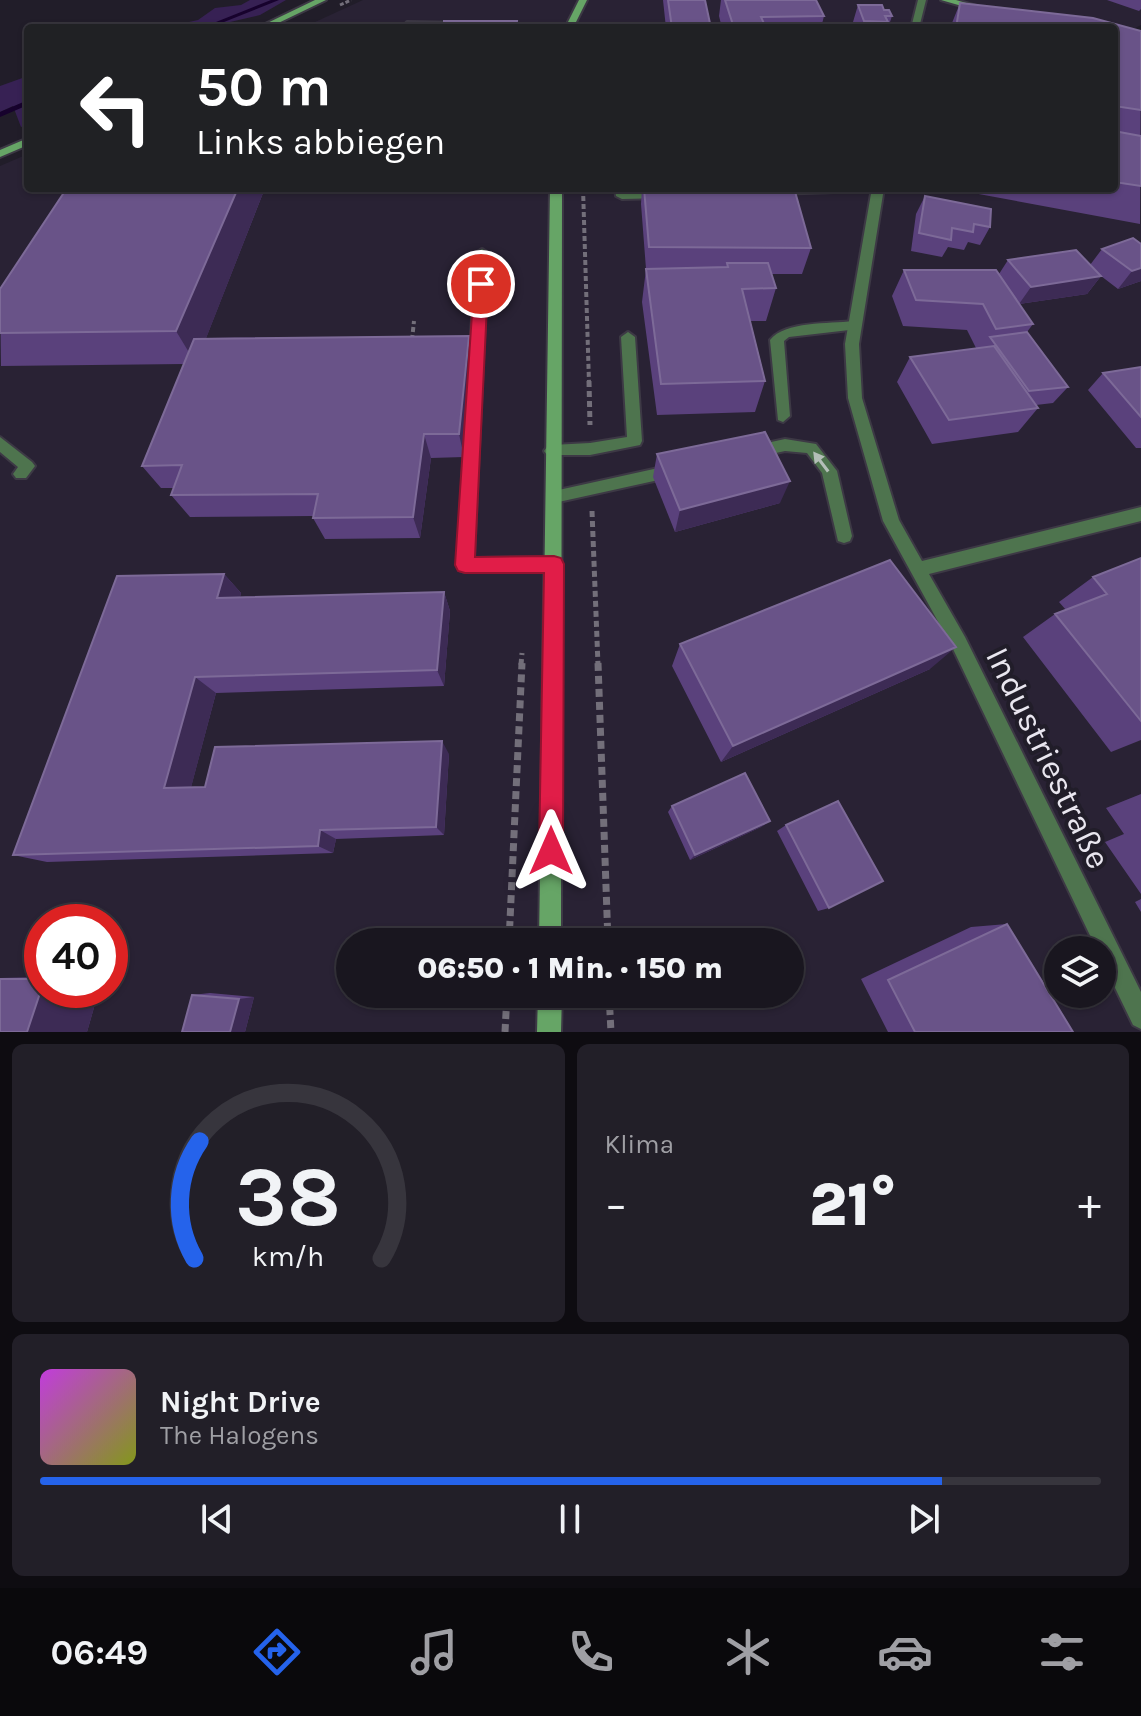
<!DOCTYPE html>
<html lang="de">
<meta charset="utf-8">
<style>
body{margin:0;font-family:Karla,sans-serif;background:#221f28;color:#f1f3f6;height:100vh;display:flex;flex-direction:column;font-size:30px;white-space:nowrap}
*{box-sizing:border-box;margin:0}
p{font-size:26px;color:#9f9fa4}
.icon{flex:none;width:44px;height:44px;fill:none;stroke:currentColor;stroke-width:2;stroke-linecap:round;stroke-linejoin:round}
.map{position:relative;height:1032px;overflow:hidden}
.panel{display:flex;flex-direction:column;gap:12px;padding:12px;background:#0e0c11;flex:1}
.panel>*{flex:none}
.top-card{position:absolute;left:24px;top:24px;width:1094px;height:168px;border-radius:8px;box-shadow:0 2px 6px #0004,0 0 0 2px #37353d;background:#202124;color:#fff;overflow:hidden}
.buttons{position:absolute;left:1044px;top:936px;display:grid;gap:16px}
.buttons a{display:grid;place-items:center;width:72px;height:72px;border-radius:50%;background:#19161f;box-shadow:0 2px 6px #0004,0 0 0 2px #37353d;font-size:40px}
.speed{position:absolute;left:24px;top:904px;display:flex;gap:16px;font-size:40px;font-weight:700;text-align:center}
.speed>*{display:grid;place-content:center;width:104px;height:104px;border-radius:50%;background:#19161f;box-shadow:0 2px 6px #0004,0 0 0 2px #37353d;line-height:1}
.speed .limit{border:12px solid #d22;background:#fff;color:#111}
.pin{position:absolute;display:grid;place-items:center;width:68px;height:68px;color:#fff;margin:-34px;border:4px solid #fff;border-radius:50%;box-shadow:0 2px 8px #0007}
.me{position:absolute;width:88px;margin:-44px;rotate:0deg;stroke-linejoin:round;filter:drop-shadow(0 0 6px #0008)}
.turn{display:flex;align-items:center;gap:28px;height:168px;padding:0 40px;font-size:36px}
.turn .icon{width:104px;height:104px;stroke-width:2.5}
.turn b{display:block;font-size:56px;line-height:68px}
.big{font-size:60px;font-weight:800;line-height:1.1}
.panel .tile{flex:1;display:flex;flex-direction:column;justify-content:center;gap:12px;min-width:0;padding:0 28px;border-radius:12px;background:#221f28}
.panel .dial{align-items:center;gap:0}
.dial svg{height:208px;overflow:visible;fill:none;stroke:#37353d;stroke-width:7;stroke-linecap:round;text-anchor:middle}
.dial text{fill:#f1f3f6;stroke:none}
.song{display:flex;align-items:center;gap:24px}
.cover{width:96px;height:96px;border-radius:12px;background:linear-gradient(135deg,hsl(290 70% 55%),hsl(70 70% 35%))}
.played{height:8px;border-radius:4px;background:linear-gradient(90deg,#2563eb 85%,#37353d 85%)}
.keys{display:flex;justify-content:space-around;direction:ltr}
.heat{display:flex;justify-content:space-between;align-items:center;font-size:44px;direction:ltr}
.panel .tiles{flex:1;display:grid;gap:12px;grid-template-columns:1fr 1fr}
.tile:last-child{grid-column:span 2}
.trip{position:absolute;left:336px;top:928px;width:468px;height:80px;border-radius:40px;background:#19161f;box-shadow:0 2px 6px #0004,0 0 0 2px #37353d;font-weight:800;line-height:80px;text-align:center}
.tabs{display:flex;height:128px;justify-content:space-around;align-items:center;background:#0a090c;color:#9f9fa4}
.tabs .icon{width:56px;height:56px}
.tabs .selected{color:#2563eb}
.tabs b{font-size:36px;color:#f1f3f6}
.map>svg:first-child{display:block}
.built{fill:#292234;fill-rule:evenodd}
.green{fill:#372154}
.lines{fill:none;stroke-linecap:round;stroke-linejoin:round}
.stream{fill:#17022d;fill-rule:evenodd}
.lane-casing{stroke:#3d3945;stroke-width:4}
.street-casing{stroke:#3d3945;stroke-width:4}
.secondary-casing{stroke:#3d3945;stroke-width:4}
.path-far3{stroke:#736f7a;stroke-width:3;stroke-dasharray:4 2;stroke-linecap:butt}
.path-far2{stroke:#736f7a;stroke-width:4;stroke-dasharray:5 3;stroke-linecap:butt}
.path-far1{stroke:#736f7a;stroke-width:5;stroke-dasharray:6 4;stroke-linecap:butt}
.path{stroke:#736f7a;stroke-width:7;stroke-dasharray:8 5;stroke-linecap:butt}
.lane{fill:#4e744e;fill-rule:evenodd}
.street{fill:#4e744e;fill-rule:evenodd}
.secondary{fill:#66a566;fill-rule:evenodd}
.wall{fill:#5a417c}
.shaded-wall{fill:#3d2b55}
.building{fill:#695388;stroke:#7d6a98;stroke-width:2}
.oneway{fill:#b3beb7}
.route{fill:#e11d48;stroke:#92132f;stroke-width:2}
.labels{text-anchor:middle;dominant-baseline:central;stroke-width:8;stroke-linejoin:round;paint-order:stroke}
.near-street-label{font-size:34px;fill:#e9e6ef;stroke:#211d29}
</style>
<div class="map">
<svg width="1141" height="1032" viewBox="0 0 1141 1032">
<rect width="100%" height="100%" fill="#211d29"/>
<path class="built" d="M363 0H1141V25L1129 31 1141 54V1032H0V166L28 154V188H1114V28H302ZM42 922H110V990H42ZM350 942H790V994H350ZM1058 950H1102V994H1058Z"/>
<path class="green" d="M250 0H286L260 15 230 22 222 28H162L198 20 215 8 241 5Z
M28 76V124L21 127 13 106 0 112V86Z"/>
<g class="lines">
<path class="stream" d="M271 0H279L209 28H201Z
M28 100V105L0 117V112Z"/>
<g class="lane-casing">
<path id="lane" d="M407 22 463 23 467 26 402 28Z
M498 24 552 25 556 28H494Z
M615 188H627V193L664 192 670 195 664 198 622 199 616 196Z
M774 188H871L865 191 775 194 769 191Z
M482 249 488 253 474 558 554 557 560 559 562 564 560 569 554 571 465 572 459 570 457 565 476 253Z
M853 321 858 323V329L789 337 784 341 790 416 783 422 778 420 770 340C785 321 829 324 853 321Z
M628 332 635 337 642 441 640 445 590 455H547L544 451 547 447 552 445 590 443 627 437 621 337Z
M0 437 32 462 35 466 26 478H16L13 474 18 467 0 452Z
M785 439 816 444 837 471 852 536 850 541 844 543 838 541 822 473 807 453 785 451 753 458 745 452 753 446Z
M672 465 680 471 672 477 554 503 548 502 546 497 548 492 554 491Z"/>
</g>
<g class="street-casing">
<path id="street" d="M918 0H926L919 28H911Z
M872 188H884L859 344 862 398 899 520 922 561 1141 507V521L929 574 965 637 1141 992V1029L1133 1025 1102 961V950H1097L953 649 883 521 848 398 845 344Z"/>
</g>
<g class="secondary-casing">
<path id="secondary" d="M315 0H326L268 28H257Z
M579 0H587L573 28H565Z
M941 0H956L983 8 979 11Z
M28 138V145L0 157V150Z
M550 188H562L561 942H539Z
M538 994H562L561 1032H537Z"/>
</g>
<path class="path-far3" d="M340 5 351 0"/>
<path class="path-far2" d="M583 188 589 383
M412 340 414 321"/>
<path class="path-far1" d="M589 381 590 425
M592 511 598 665
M521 665 522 653"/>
<path class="path" d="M598 663 608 942
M509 942 522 663
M609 994 611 1032
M505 1032 507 994"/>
<use href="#lane" class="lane"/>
<use href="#street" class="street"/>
<use href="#secondary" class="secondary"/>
</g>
<path class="wall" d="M663 0H705L711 28H666Z
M721 0H816L824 16 821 28H722L719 16Z
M1107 0H1141V9L1139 11Z
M960 3 1141 31 1140 224 946 188H1114V28H950Z
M858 5 883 8 892 16 888 28H855L853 22Z
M67 188H265L206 338 469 336 473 361 464 457 431 458 420 538 325 539 313 518V516L190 517 171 495 174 488H161L142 466 184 364 1 366 0 289Z
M642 188H794L811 248 802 274H771L776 288 766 321H750L765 381 755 412 657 415 642 302 646 269 641 204Z
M925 196 990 227 980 245 968 242 964 250 948 247 942 257 911 251 916 214Z
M1133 238 1141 281 1118 289 1101 276 1087 294 1019 304 1033 324 1027 332 1068 387 1053 403 1036 405 1038 408 1018 432 932 444 897 382 910 357 976 348 967 330 903 326 892 296 904 270 999 274 1008 260 1090 265 1102 249Z
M1141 367V448H1136L1088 390 1103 373Z
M657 454 780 503 675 532 653 477Z
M1141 558V740L1111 752 1023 637 1055 614 1066 610 1059 602 1093 577Z
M224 574 241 593 240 597 444 592 450 611 444 686 216 693 191 787H205L449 754 444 835 336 839 333 853 47 862 13 855Z
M680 644 930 669 721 762 672 666Z
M1141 794V894L1105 842 1124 834 1106 808Z
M672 806 770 821 761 827 690 860 668 812Z
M786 825 829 908 818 911 777 831Z
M1141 899V912L1135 902Z
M1007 924 1073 1032H888L861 979 971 927Z
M42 977V990H99L87 1032H0V978Z
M210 993 254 997 245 1032H182L192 995Z"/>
<path class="shaded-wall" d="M238 188H265L196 364 176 331Z
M1141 268V281L1118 289 1132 271Z
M1101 276 1087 294 1019 304 1031 287Z
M469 336 473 361 464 457 459 434Z
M424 434 431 458 420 538 413 517Z
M790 481 780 503 675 532 680 510Z
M224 574 241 593 235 616 217 598Z
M444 592 450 611 444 686 437 670Z
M956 647 930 669 721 762 733 746Z
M195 677 216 693 188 799 164 788Z
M442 741 449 754 444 835 436 827Z
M770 821 761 827 690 860 695 855Z
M320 830 336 839 333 853 318 846Z
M42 987V990H99L87 1032H27Z
M254 997 245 1032H230L239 999Z"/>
<path class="building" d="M668 0H705L711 28H672Z
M725 0H816L824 16 761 17 766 28H734Z
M960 3 1093 18 1141 31V110L1114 106V28H956Z
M858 5H882L884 10H889L892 16H885L888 22 864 21Z
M444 21H517L516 28H444Z
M1114 131 1141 136V186L1114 182Z
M67 188H238L176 331 0 333V289Z
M644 188H794L811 248 649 247Z
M925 196 991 209 990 227 974 224 973 232 952 228 951 240 919 233Z
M1133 238 1141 244V268L1132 271 1102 249Z
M1076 250 1101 276 1031 287 1008 260Z
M727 263H768L776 288 742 289 765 381 661 384 646 269 728 267Z
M904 270H996L1033 324 996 329 983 304 916 300Z
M1027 332 1068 387 1029 391 990 337Z
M469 336 459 434H424L413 517 313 518 318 494 171 495 182 465 142 466 194 339Z
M994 346 1038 408 949 420 910 357Z
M1141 367V417L1103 373Z
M765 432 790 481 680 510 657 454Z
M1141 558V721L1055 614 1107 594 1093 577Z
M890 560 956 647 733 746 680 644Z
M224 574 217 598 444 592 437 670 195 677 164 788 205 787 215 747 442 741 436 827 320 830 318 846 13 855 117 576Z
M745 773 770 821 695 855 672 806Z
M838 801 883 881 829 908 786 825Z
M1007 924 1073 1032H915L888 980Z
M0 979H42V987L27 1032H0Z
M192 995 239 999 230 1032H182Z"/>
<defs><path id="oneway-solid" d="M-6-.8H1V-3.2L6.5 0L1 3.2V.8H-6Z" transform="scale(2)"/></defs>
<use class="oneway" href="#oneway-solid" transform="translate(821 462) rotate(-127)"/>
<path class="route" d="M481 279 488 284 475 557 554 556 561 558 564 564 563 851 560 860 551 863 543 860 539 851 544 573H465L458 571 455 565 474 284Z"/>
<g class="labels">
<g class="near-street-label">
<text transform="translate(1048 758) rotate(64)">Industriestraße</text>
</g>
</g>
</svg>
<div class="buttons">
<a><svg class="icon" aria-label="layers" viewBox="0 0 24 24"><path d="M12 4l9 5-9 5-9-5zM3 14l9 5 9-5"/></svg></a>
</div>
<div class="speed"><div class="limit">40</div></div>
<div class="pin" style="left:481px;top:284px;background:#d93025"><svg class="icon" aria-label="arrive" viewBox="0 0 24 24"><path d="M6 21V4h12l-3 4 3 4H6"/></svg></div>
<svg class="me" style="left:551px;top:851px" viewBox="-20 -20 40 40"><path d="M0-17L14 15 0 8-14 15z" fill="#e11d48" stroke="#fff" stroke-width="4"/></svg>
<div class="trip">06:50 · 1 Min. · 150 m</div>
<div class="top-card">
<div class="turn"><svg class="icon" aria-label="left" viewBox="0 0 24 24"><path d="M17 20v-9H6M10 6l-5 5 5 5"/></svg><div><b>50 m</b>Links abbiegen</div></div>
</div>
</div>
<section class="panel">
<div class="tiles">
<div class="tile dial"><svg viewBox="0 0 100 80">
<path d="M14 69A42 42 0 1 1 86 69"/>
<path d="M14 69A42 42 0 0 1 16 24" stroke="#2563eb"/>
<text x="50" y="56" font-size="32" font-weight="700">38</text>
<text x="50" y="72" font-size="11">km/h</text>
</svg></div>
<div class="tile"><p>Klima</p>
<div class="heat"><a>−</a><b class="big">21°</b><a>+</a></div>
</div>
<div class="tile">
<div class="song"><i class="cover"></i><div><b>Night Drive</b><p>The Halogens</p></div></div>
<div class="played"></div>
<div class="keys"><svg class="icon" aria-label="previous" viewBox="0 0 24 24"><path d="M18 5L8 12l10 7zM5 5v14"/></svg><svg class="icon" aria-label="pause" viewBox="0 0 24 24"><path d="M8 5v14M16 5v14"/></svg><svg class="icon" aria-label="next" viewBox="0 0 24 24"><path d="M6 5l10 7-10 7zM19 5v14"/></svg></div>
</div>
</div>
</section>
<nav class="tabs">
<b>06:49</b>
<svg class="icon selected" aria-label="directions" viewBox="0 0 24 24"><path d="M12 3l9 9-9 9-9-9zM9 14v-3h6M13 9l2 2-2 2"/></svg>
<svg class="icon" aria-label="music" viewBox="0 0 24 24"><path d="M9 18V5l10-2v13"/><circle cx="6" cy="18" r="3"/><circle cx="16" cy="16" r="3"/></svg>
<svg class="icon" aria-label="phone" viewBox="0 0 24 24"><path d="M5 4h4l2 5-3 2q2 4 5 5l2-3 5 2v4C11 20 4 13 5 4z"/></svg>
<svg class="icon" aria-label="climate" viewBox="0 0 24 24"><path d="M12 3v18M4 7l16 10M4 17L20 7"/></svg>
<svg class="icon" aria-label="car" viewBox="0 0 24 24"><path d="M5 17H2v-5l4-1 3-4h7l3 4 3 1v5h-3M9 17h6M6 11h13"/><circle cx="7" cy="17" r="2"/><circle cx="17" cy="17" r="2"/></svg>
<svg class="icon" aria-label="filters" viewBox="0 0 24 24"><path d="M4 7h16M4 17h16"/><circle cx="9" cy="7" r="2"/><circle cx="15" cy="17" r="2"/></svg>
</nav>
